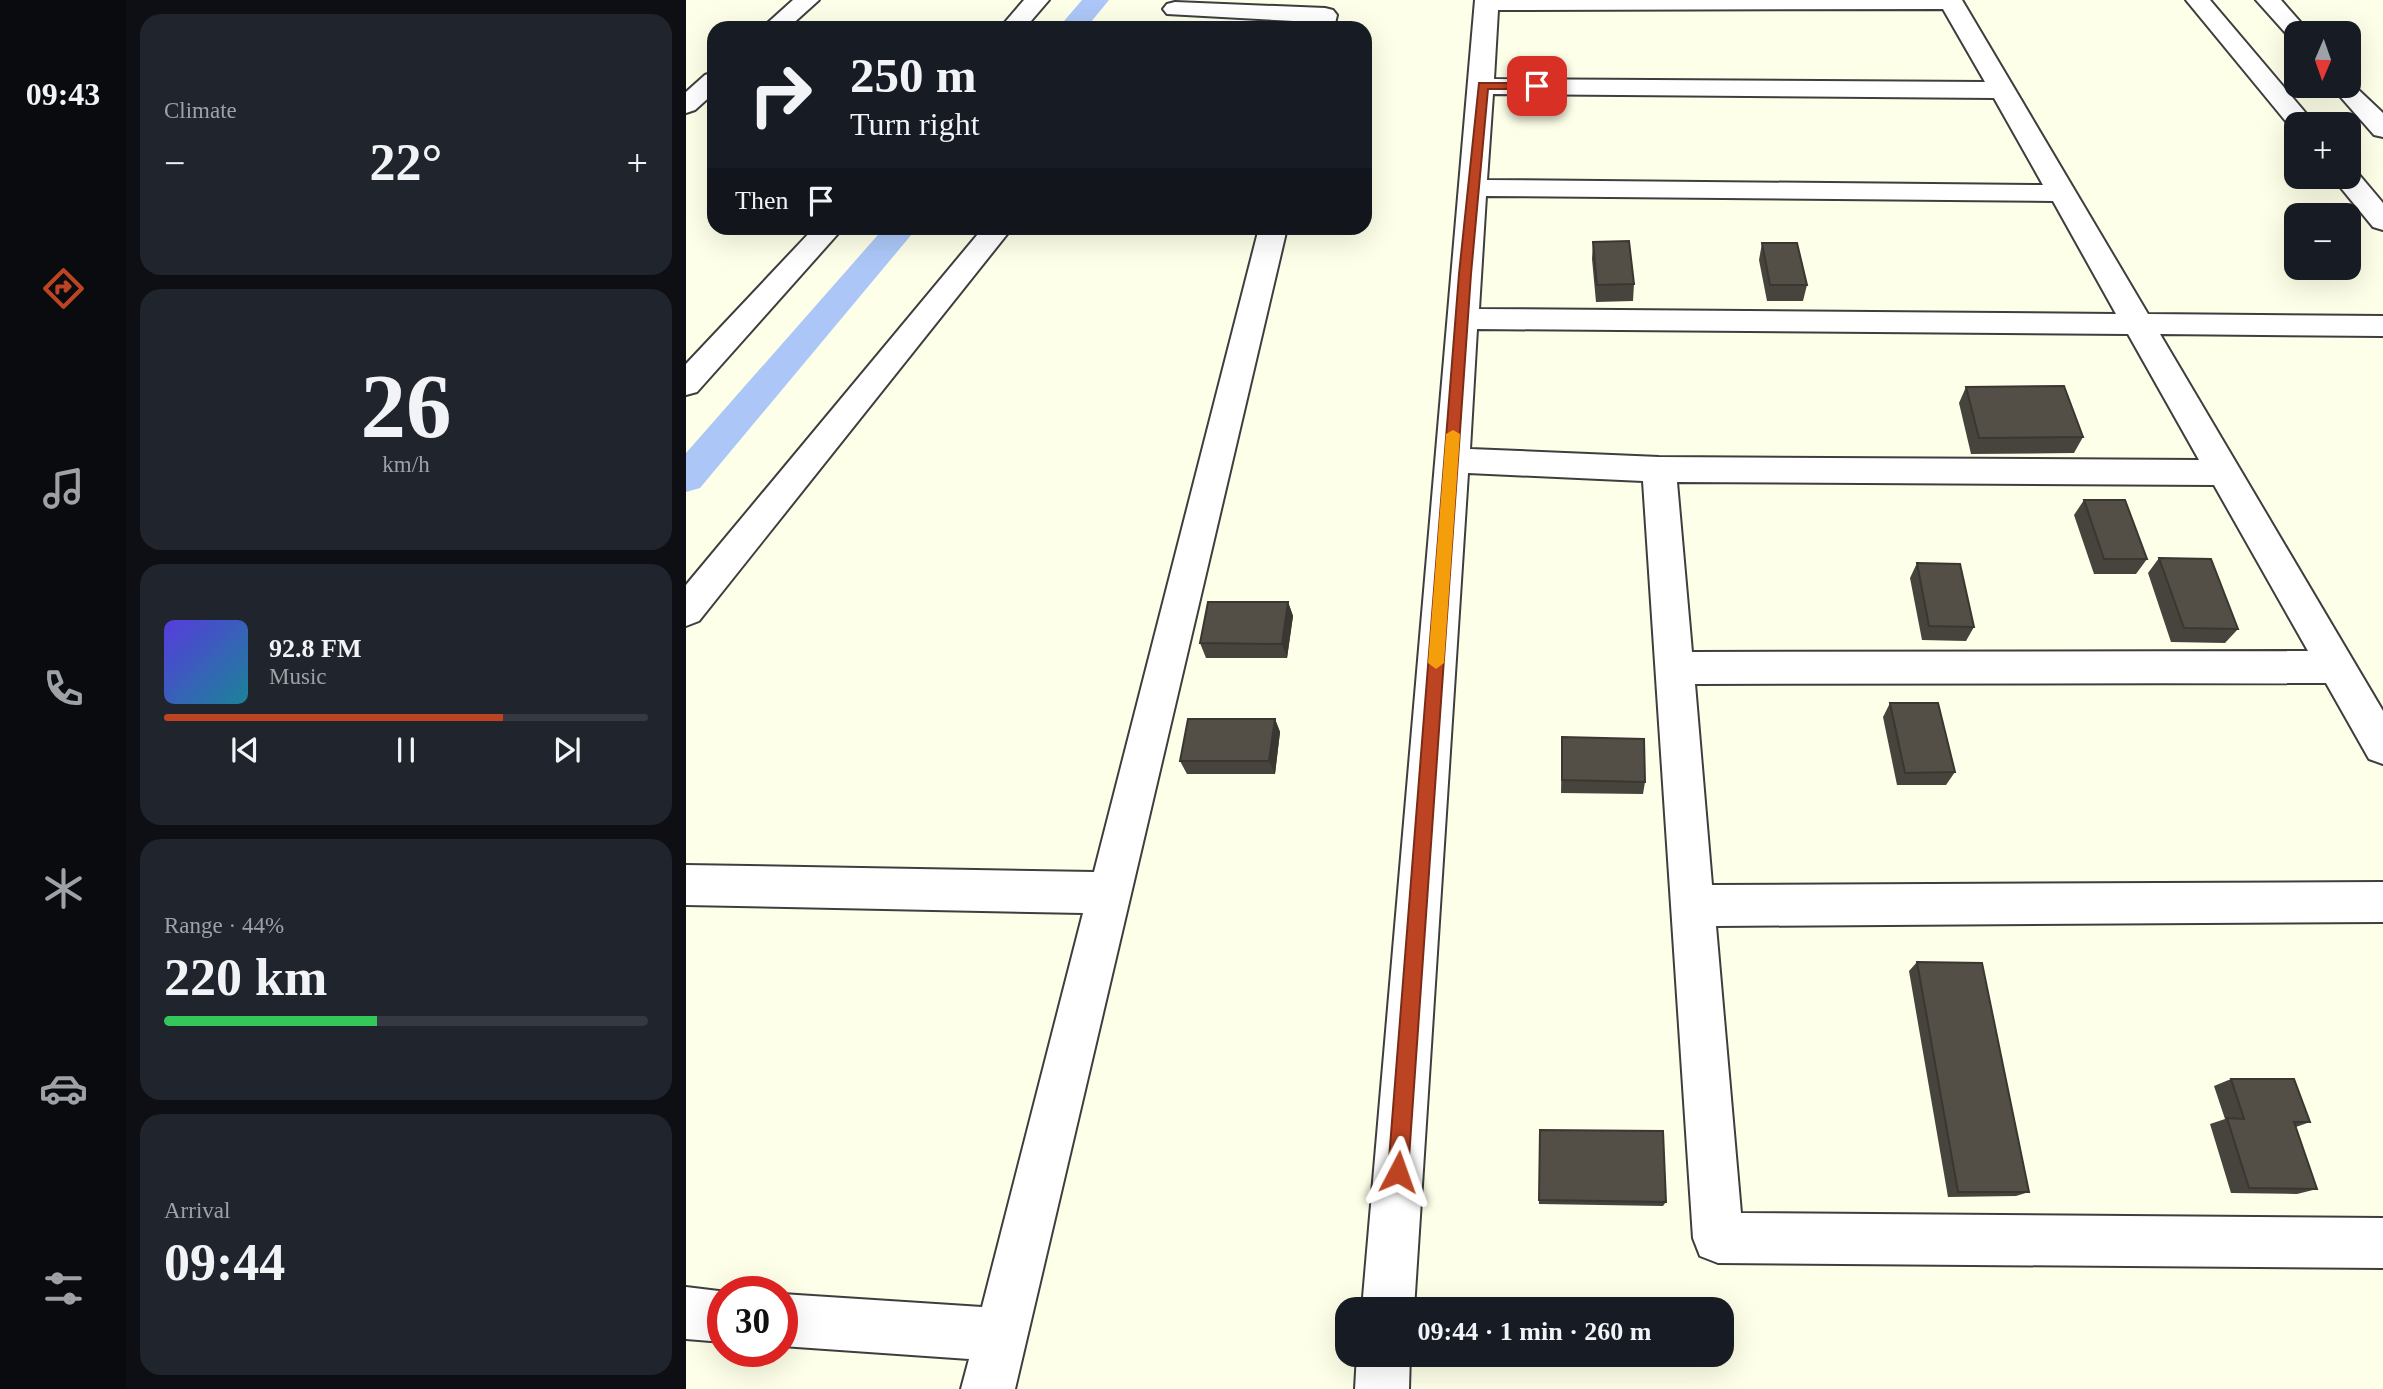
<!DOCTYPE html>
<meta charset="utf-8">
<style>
body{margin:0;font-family:"Times New Roman",serif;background:#20242c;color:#f1f3f6;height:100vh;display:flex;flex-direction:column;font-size:26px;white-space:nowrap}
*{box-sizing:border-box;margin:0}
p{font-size:23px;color:#9ea1a6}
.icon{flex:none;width:38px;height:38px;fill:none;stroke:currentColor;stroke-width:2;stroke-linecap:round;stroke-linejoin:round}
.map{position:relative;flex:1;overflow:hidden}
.sheet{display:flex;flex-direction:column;gap:14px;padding:14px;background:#0d0f14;width:560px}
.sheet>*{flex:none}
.hud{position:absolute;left:21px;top:21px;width:665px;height:214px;border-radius:21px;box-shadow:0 7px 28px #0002;background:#171b24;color:#f1f3f6;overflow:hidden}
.needle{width:46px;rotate:182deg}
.fabs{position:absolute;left:1598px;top:21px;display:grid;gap:14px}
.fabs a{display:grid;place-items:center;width:77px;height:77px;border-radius:14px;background:#171b24;box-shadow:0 7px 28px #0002;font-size:35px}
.speed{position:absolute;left:21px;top:1276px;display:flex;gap:14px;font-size:35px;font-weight:700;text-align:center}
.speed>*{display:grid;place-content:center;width:91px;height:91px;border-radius:50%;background:#171b24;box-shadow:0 7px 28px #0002;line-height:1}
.speed .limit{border:10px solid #d22;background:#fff;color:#111}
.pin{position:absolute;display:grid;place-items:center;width:60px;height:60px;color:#fff;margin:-30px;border-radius:14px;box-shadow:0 4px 10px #0006}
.me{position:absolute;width:77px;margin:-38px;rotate:4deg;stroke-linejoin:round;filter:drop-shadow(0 0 5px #0008)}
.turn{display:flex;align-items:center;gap:24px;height:147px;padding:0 28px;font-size:32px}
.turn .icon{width:91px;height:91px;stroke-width:2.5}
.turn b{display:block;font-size:49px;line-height:60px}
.then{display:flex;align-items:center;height:66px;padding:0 28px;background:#0003;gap:14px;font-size:26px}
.big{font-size:52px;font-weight:700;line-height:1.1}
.sheet .card{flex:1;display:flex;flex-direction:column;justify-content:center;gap:10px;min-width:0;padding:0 24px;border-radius:21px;background:#20242c}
.sheet .dial{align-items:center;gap:0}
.dial b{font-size:91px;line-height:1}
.song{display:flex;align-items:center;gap:21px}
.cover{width:84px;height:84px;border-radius:10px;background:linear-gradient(135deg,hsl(250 70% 55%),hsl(190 70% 35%))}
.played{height:7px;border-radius:4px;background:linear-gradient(90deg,#bc4422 70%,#363941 70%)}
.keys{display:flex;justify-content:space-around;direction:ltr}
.heat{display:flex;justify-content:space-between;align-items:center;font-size:38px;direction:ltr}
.charge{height:10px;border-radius:5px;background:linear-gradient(90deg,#34c759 44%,#363941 0)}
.trip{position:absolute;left:649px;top:1297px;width:399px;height:70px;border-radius:21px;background:#171b24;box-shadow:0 7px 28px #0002;font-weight:700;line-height:70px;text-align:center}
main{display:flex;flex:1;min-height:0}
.tab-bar{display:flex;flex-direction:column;width:126px;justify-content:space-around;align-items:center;background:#090b0e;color:#9ea1a6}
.tab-bar .icon{width:49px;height:49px}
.tab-bar .active{color:#bc4422}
.tab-bar b{font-size:32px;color:#f1f3f6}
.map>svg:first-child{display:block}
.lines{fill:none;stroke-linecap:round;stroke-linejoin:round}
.canal{fill:#acc7f7;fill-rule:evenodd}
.street-casing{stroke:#3e3e3e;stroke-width:4}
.street{fill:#fff;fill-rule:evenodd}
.wall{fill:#47443d}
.shaded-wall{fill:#3a3732}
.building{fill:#534f47;stroke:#3a3732;stroke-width:2}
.route{fill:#bc4422;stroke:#7a2c16;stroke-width:2}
.slow{fill:#f59e0b}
</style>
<main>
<nav class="tab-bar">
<b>09:43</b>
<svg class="icon active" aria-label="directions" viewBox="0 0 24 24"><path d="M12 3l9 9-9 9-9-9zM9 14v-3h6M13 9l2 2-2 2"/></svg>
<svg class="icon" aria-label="music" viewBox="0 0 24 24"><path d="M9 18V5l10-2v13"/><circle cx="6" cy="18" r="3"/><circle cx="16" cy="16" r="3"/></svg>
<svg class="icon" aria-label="phone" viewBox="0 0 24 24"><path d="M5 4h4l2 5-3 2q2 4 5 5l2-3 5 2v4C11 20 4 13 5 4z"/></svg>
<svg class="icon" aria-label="climate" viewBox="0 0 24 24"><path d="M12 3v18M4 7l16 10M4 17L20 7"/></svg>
<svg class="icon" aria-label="car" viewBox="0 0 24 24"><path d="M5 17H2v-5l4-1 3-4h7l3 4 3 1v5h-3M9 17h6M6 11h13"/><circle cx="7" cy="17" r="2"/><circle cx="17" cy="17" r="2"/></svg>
<svg class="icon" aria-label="filters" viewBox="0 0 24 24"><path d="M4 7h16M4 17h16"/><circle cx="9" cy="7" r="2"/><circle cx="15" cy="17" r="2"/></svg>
</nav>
<section class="sheet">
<div class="card"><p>Climate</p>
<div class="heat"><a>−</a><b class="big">22°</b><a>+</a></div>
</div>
<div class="card dial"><b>26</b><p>km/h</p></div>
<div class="card">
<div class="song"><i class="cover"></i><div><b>92.8 FM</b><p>Music</p></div></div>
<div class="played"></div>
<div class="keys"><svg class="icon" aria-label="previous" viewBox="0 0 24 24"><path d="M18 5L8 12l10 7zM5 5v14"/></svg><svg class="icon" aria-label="pause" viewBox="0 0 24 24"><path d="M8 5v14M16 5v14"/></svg><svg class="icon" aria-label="next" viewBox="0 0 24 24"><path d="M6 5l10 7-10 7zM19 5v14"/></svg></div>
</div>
<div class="card"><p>Range · 44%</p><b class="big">220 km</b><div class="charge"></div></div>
<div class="card"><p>Arrival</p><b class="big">09:44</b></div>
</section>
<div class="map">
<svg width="1697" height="1389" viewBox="0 0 1697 1389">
<rect width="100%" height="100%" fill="#fdffe8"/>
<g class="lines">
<path class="canal" d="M396 0H423L400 28H372Z
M198 228H231L14 488 0 492V453Z"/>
<g class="street-casing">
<path id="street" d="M107 0H133L102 28H76Z
M338 0H363L339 28H314Z
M789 0H1276L1462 314 1697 316V336L1474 334 1697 711V764L1683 759 1640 683 1009 684 1026 885 1697 882V922L1030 926 1055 1213 1697 1218V1268L1032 1263 1014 1256 1007 1238 957 481 782 473 728 1309H676ZM1257 9 1299 82 808 79 812 10ZM807 94 1308 98 1357 185 801 180ZM800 196 1367 201 1430 314 793 309ZM791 329 1442 334 1513 460 973 457 784 449ZM991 482 1528 485 1622 651 1006 652Z
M1500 0H1524L1629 124H1610V130H1607Z
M1570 0H1595L1624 33H1610V40L1604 38Z
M489 2 639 8 647 10 651 15 648 28H624L626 22 481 14 477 9 481 4Z
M28 72V93L9 110 0 113V92L19 75Z
M1662 80 1697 113V137L1688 135 1645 86H1662Z
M1662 169 1670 171 1697 203V230L1687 227 1646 177H1662Z
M128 228H157L11 392 0 395V364Z
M297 228H326L13 621 0 626V585Z
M573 228H601L329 1389H275L283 1359 96 1346V1294L296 1307 397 913 0 905V865L408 872Z
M0 1287 41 1292H37V1342L0 1339Z
M671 1354H724L723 1389H669Z"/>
</g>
<use href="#street" class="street"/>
</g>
<path class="wall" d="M907 242 948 284 947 301 910 302 906 259Z
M1076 243 1121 285 1117 301H1081L1073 260Z
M1280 387 1397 437 1388 453 1285 454 1273 403Z
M1398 500 1461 559 1450 574H1408L1388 515Z
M1473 558 1552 629 1539 643 1485 642 1462 573Z
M1231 563 1288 627 1280 641 1236 640 1224 578Z
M602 602 607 616 601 658H520L514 643Z
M1204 703 1269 772 1260 785H1211L1197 717Z
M589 719 594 732 589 774H501L494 761Z
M876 737 959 782 957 794 875 793Z
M1231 962 1343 1192 1330 1196 1262 1197 1223 971Z
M1545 1079 1624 1122 1610 1127 1631 1189 1611 1194 1545 1193 1524 1124 1539 1119 1528 1086Z
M854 1130 980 1202 977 1206 853 1204Z"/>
<path class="shaded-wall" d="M602 602 607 616 601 658 596 644Z
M589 719 594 732 589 774 583 761Z"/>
<path class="building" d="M943 241 948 284 911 285 907 242Z
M1076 243H1111L1121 285H1084Z
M1378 386 1397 437 1293 438 1280 387Z
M1398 500H1439L1461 559H1418Z
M1473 558 1525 559 1552 629 1498 628Z
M1231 563 1274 564 1288 627 1243 626Z
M522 602H602L596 644 514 643Z
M1204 703H1252L1269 772 1219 773Z
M502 719H589L583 761H494Z
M876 737 958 739 959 782 876 780Z
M1231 962 1296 963 1343 1192H1272Z
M1545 1079H1608L1624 1122H1608L1631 1189 1563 1188 1541 1118 1558 1119Z
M854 1130 977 1131 980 1202 853 1200Z"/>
<path class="route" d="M793 83H851L856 86 851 89H802L785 274 722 1172 719 1179 712 1182 705 1179 702 1172 773 274Z"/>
<path class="slow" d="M767 430 774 434 758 663 750 669 742 663 760 434Z"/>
</svg>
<div class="fabs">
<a><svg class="needle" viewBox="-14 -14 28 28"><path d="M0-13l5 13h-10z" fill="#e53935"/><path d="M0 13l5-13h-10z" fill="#9ea1a6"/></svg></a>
<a>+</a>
<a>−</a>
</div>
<div class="speed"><div class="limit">30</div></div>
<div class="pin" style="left:851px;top:86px;background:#d93025"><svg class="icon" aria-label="arrive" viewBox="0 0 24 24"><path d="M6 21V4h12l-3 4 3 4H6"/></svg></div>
<svg class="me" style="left:712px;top:1172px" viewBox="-20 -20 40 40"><path d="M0-17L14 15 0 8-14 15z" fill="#bc4422" stroke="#fff" stroke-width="4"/></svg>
<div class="trip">09:44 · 1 min · 260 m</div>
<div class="hud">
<div class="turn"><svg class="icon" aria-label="right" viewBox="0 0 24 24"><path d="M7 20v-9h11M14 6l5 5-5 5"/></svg><div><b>250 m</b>Turn right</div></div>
<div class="then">Then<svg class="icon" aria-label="arrive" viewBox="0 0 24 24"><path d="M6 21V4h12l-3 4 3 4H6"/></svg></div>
</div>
</div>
</main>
